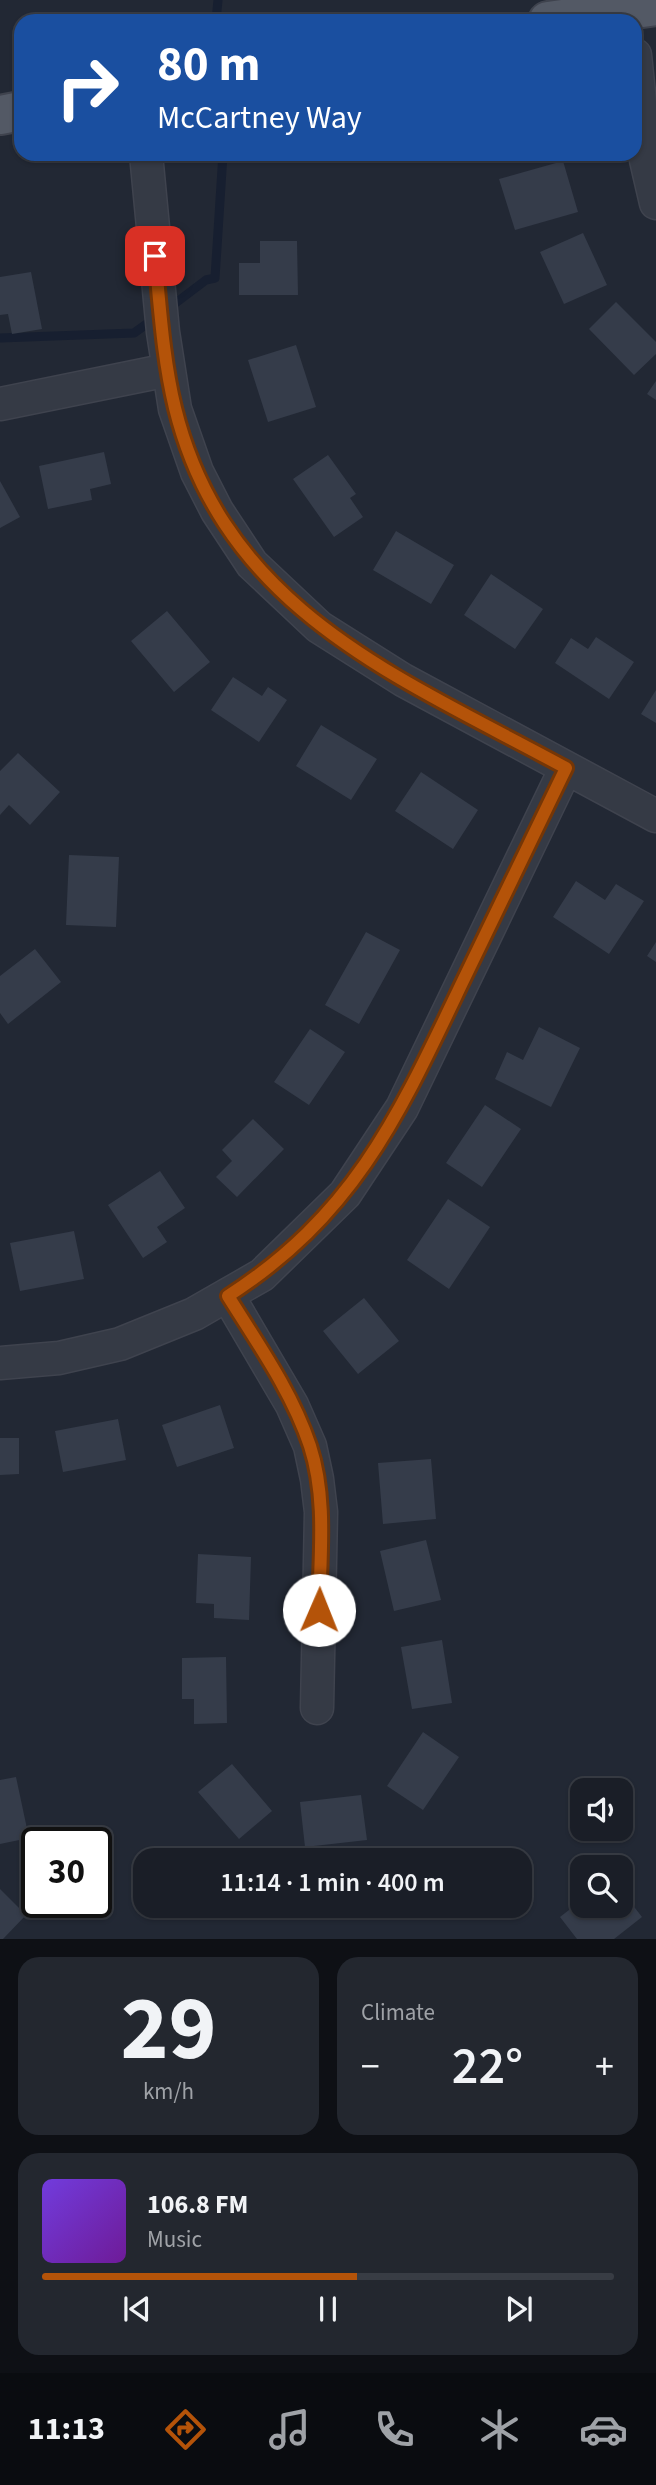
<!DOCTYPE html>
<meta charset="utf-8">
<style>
body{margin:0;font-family:"Source Sans 3",sans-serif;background:#23272f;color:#f1f3f6;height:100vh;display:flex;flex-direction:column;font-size:26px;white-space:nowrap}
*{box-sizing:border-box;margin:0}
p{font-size:23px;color:#9fa2a7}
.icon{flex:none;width:38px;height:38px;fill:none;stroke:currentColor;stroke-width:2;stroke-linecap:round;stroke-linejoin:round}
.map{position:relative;height:1939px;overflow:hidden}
.side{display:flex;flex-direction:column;gap:18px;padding:18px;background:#0e1015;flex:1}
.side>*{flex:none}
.guide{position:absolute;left:14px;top:14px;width:628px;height:147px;border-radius:21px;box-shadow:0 2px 5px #0004,0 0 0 2px #383c44;background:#1a4fa0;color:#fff;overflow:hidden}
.controls{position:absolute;left:570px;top:1778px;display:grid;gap:14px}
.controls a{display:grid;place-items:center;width:63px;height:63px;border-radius:14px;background:#1a1e27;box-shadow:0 2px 5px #0004,0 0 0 2px #383c44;font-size:35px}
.speed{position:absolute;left:21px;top:1827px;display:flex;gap:14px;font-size:35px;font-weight:700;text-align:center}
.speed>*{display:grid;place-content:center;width:91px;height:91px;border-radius:50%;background:#1a1e27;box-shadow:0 2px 5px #0004,0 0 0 2px #383c44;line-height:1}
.speed .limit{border:4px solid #111;border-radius:10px;background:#fff;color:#111}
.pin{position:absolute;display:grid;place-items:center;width:60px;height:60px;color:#fff;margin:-30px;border-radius:14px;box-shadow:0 4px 10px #0006}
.me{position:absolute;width:77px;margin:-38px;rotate:1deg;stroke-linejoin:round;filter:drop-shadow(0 0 5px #0008)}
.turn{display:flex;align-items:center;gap:24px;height:147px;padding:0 28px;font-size:32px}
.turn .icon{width:91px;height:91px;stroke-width:2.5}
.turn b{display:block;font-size:49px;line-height:60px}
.big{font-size:52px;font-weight:600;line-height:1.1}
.side .widget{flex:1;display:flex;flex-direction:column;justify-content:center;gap:10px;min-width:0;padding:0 24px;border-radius:21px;background:#23272f}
.side .dial{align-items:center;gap:0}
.dial b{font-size:91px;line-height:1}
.song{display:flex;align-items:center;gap:21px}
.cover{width:84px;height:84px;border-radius:10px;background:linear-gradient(135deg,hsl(260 70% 55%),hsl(280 70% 35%))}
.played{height:7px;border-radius:4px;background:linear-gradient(90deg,#b45309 55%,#383c44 55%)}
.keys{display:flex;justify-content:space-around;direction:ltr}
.heat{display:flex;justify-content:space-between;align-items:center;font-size:38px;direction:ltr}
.side .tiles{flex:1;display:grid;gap:18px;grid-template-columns:1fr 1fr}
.widget:last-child{grid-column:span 2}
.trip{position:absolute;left:133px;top:1848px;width:399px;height:70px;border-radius:21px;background:#1a1e27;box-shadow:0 2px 5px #0004,0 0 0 2px #383c44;font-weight:600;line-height:70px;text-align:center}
.menu{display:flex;height:112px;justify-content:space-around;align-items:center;background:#0a0c10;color:#9fa2a7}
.menu .icon{width:49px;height:49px}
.menu .selected{color:#b45309}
.menu b{font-size:32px;color:#f1f3f6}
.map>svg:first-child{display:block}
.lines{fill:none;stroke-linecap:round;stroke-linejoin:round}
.stream{stroke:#171f30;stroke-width:9}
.building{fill:#353c4a}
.minor-casing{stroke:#3f434e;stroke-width:35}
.major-casing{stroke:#3f434e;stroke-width:42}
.minor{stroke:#353a45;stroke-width:32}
.major{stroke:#535965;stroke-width:38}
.route-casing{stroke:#753606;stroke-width:18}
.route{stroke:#b45309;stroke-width:12}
</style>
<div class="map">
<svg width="656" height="1939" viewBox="0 0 656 1939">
<rect width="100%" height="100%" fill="#222834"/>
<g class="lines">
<path class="stream" d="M216 21 218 0
M169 308 206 280 215 278 223 154
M0 338 134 333 155 318"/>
</g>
<path class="building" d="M563 161 578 212 515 230 499 179Z
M583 233 607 285 564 304 540 252Z
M260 241H297L298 295H239V263H260Z
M31 272 42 329 12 334 8 314 0 315V277Z
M616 302 656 342V354L634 375 589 329Z
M296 345 316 407 268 422 248 360Z
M656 381V400L647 394Z
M104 452 111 484 90 489 92 500 48 509 39 466Z
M328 455 356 494 350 498 363 517 334 537 293 479Z
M0 481 20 517 0 528Z
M396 531 454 565 431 604 373 570Z
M491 574 543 609 515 649 464 615Z
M167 611 210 662 174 692 131 641Z
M596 637 634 662 609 699 555 663 571 638 588 649Z
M233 677 262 696 268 687 287 700 259 742 211 710Z
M656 690V723L641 714Z
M321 725 377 759 351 800 296 766Z
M18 753 60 792 30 825 9 805 0 815V771Z
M421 772 478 810 453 849 395 811Z
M69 855 119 857 116 927 66 925Z
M576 881 605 900 616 884 644 901 609 954 553 917Z
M366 932 400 950 359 1024 325 1005Z
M656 942V962L647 956Z
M35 949 61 982 8 1024 0 1013V976Z
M539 1027 580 1048 551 1107 495 1079 507 1052 523 1060Z
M310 1029 345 1052 309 1105 274 1082Z
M485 1105 521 1129 482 1187 446 1163Z
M253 1119 284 1149 237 1197 216 1177 232 1161 222 1150Z
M160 1171 185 1208 157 1227 167 1242 143 1258 108 1205Z
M448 1199 490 1227 449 1289 407 1260Z
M74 1231 84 1279 20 1291 10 1243Z
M364 1298 399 1341 358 1374 323 1331Z
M220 1405 234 1448 177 1467 162 1425Z
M118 1419 126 1460 63 1472 55 1431Z
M0 1438H19V1474L0 1475Z
M431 1459 436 1519 383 1524 378 1463Z
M426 1540 441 1600 394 1611 380 1551Z
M198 1554 251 1557 249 1620 214 1618V1604L196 1603Z
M442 1640 452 1703 412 1709 401 1647Z
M226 1657 227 1723 194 1724V1699H182V1658Z
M423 1732 459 1757 423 1810 387 1786Z
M232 1764 272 1811 239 1839 198 1792Z
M16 1777 29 1838 0 1844V1780Z
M361 1795 367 1840 305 1847 300 1802Z
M0 1889 26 1915 3 1939H0Z
M621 1890 642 1917 614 1939H577L560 1917 583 1899V1906H621Z"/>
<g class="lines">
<g class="minor-casing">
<path id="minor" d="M635 55 646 160 656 203
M146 154 163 332 175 409 197 472 217 511 252 564 319 627 403 680 656 816
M0 404 168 370
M228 1296 292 1405 310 1446 317 1479 321 1512 317 1708
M0 1363 59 1358 120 1344 194 1314 262 1275 345 1194 402 1108 566 768"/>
</g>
<g class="major-casing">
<path id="major" d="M548 21 656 6
M0 115 21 111"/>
</g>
<use href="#minor" class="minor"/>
<use href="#major" class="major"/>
</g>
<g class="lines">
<g class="route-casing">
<path id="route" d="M155 256C160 307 163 359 175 408 225 611 401 678 566 768 531 840 497 912 462 983 399 1115 355 1214 228 1296 258 1344 292 1392 310 1446 327 1498 320 1556 319 1610"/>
</g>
<use href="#route" class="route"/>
</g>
</svg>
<div class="controls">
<a><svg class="icon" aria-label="sound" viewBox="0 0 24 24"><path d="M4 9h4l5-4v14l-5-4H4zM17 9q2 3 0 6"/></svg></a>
<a><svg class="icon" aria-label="search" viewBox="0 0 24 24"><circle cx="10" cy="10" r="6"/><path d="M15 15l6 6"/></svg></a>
</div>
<div class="speed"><div class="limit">30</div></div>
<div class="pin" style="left:155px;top:256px;background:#d93025"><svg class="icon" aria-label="arrive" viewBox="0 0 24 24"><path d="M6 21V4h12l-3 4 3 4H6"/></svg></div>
<svg class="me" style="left:319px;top:1610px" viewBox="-20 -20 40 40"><circle r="19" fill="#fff"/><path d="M0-13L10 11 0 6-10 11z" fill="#b45309"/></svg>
<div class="trip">11:14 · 1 min · 400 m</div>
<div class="guide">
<div class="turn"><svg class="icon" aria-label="right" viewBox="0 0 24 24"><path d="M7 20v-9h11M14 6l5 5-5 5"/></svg><div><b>80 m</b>McCartney Way</div></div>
</div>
</div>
<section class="side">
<div class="tiles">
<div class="widget dial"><b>29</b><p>km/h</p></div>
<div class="widget"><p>Climate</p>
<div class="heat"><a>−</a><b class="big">22°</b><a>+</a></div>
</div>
<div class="widget">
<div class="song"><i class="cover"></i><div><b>106.8 FM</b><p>Music</p></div></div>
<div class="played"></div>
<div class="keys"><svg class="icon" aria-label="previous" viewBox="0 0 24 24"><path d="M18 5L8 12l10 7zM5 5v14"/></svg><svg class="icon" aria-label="pause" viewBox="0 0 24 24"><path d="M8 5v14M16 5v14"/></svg><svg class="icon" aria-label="next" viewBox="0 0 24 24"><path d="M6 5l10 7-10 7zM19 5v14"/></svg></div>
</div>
</div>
</section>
<nav class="menu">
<b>11:13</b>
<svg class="icon selected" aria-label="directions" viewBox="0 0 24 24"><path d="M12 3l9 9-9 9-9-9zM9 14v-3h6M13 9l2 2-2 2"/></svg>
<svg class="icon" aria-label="music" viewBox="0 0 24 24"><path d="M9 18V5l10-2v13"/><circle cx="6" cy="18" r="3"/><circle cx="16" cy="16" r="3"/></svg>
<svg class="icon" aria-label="phone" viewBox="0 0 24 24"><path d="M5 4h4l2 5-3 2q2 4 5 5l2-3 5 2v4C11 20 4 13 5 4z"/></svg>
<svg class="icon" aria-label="climate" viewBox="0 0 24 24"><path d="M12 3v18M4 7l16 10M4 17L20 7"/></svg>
<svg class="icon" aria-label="car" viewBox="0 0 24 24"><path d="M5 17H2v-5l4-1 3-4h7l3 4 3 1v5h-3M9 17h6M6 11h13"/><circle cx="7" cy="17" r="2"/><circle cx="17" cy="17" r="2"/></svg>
</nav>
